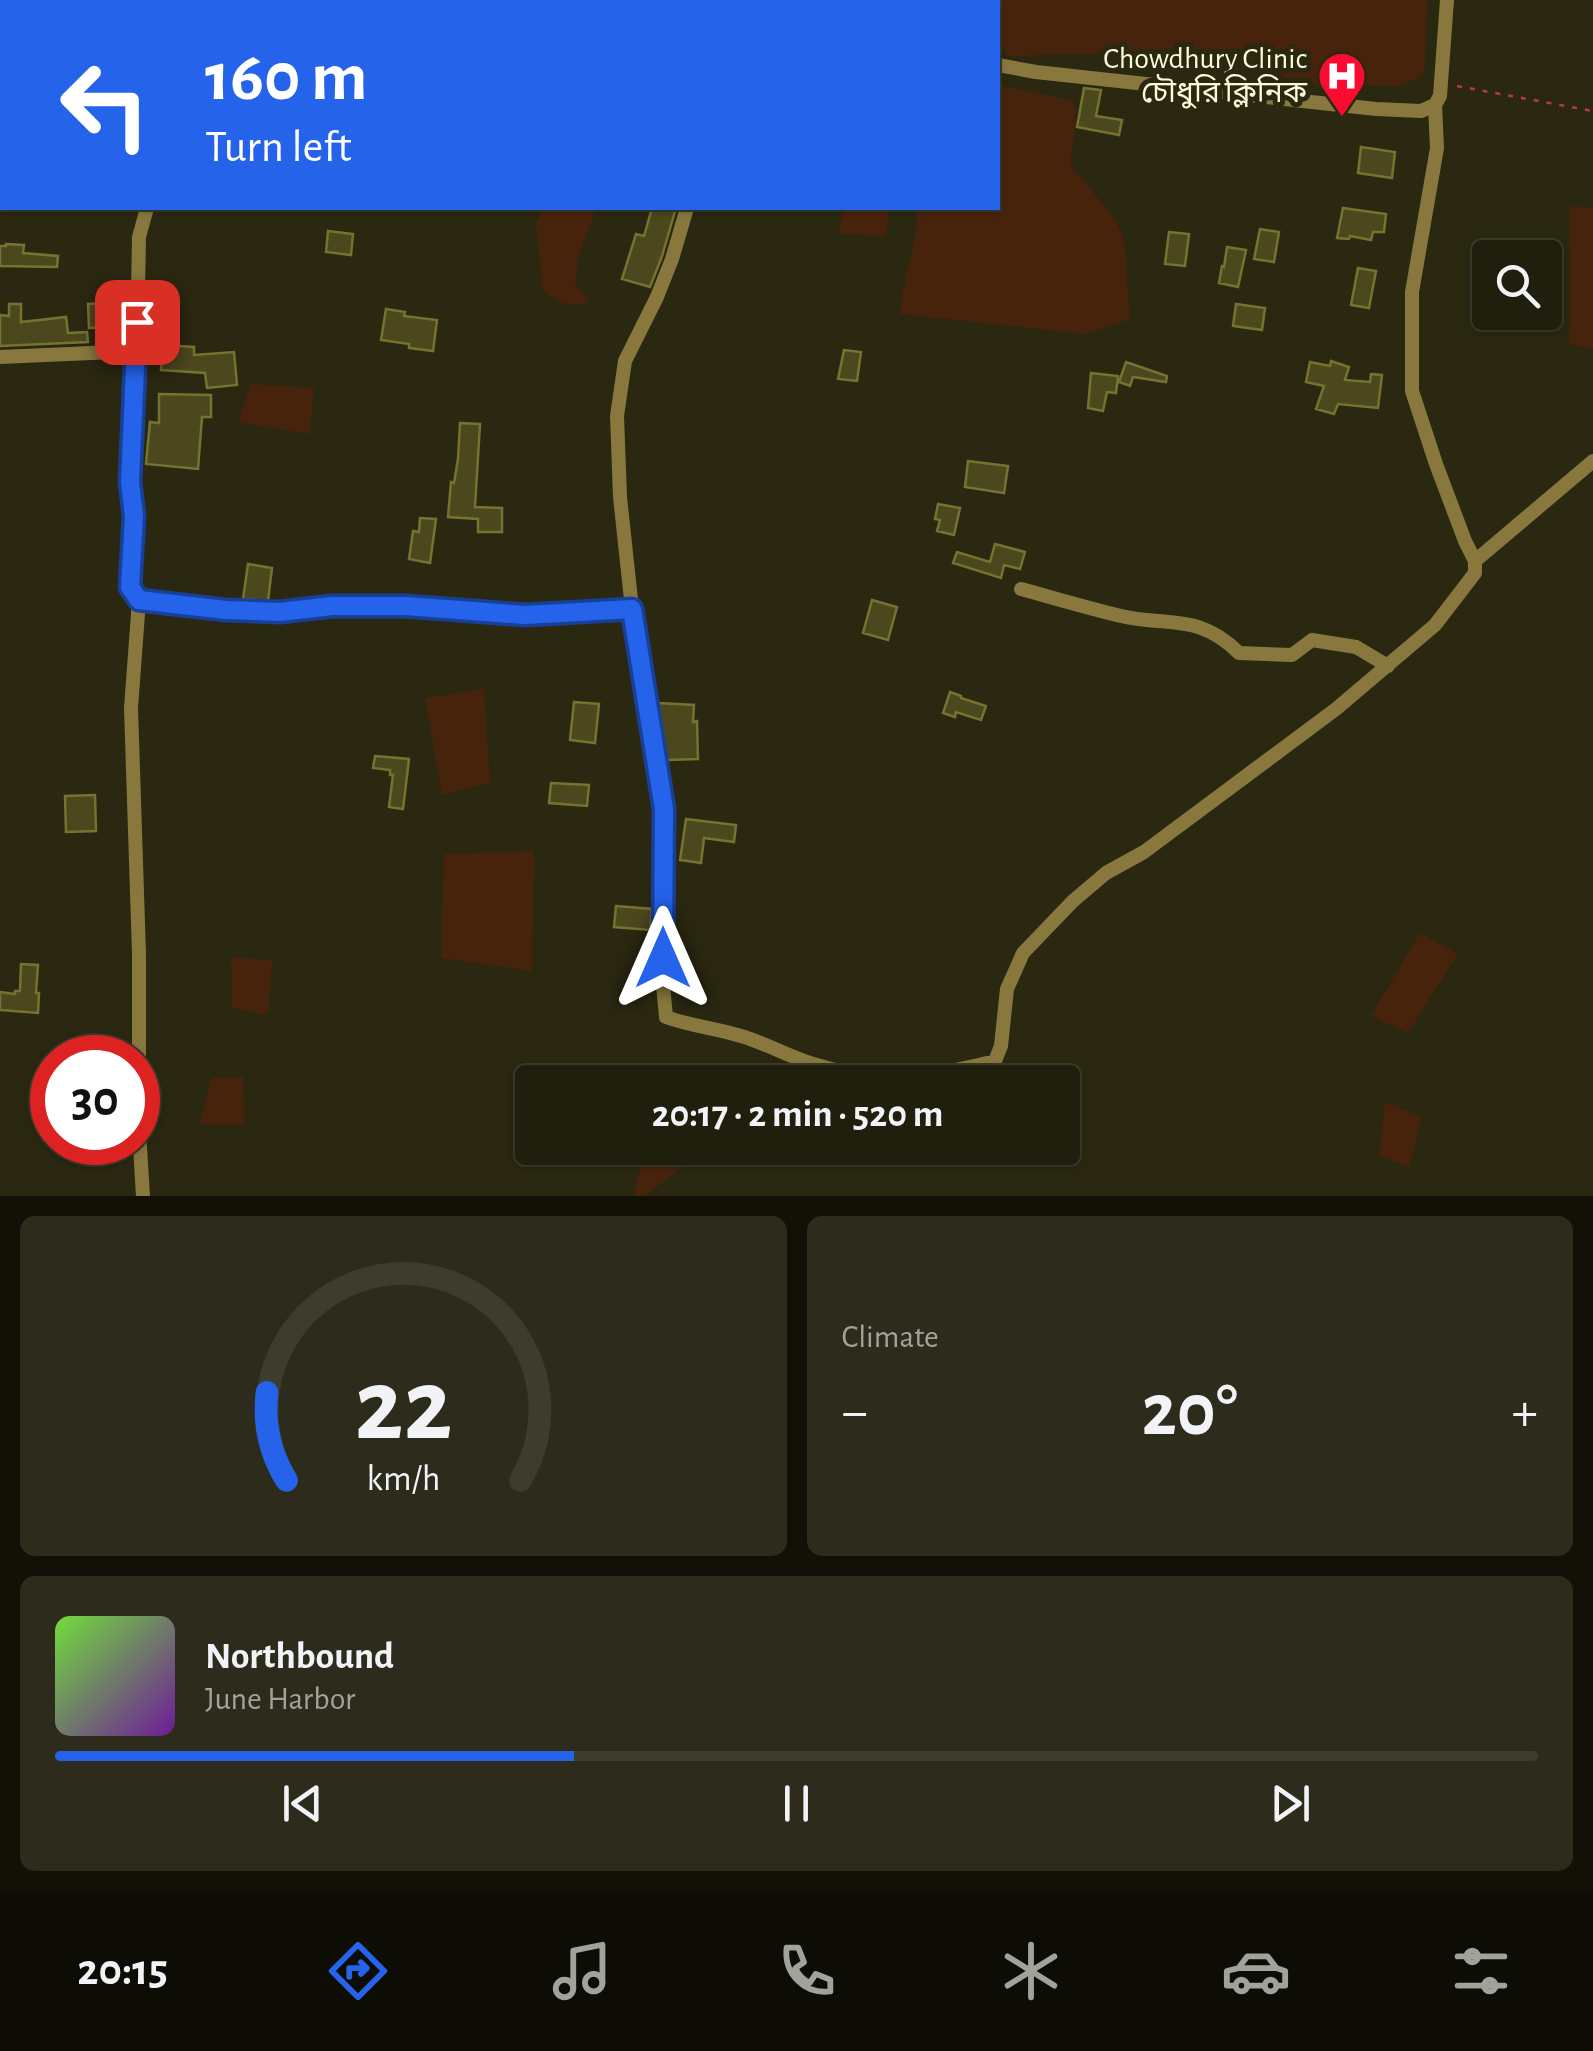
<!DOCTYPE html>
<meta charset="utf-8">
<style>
body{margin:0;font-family:"Alegreya Sans","Noto Sans Bengali",sans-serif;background:#2d2b1b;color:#f1f3f6;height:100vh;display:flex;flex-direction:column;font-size:38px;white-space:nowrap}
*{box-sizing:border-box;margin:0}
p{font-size:32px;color:#a2a29d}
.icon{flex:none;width:55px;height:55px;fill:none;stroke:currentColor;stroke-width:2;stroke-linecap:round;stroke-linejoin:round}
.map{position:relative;height:1196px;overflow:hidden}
.panel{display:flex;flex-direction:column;gap:20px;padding:20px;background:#121007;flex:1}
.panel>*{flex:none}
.banner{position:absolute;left:0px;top:0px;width:1000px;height:210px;box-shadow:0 2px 8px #0004,0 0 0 2px #3d3c2e;background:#2563eb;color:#fff;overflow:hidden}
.tools{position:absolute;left:1472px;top:240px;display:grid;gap:20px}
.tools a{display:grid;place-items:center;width:90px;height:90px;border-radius:10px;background:#201e0d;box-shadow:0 2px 8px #0004,0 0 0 2px #3d3c2e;font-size:50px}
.speed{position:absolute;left:30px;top:1035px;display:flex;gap:20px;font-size:50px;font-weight:700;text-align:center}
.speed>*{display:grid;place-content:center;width:130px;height:130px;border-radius:50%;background:#201e0d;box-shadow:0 2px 8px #0004,0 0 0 2px #3d3c2e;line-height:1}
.speed .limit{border:15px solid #d22;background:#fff;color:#111}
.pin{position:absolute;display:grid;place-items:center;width:85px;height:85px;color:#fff;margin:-42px;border-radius:20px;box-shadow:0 5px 15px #0006}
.me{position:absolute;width:110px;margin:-55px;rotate:0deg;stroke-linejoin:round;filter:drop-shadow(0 0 8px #0008)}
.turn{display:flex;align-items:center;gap:35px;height:210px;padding:0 40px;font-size:45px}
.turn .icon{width:130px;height:130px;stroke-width:2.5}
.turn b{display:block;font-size:70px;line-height:85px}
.big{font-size:75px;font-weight:700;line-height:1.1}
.panel .card{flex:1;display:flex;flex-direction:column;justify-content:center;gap:15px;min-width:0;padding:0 35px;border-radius:15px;background:#2d2b1b}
.panel .dial{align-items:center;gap:0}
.dial svg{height:260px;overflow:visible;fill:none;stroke:#3d3c2e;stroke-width:7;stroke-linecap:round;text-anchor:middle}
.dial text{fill:#f1f3f6;stroke:none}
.song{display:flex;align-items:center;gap:30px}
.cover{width:120px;height:120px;border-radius:15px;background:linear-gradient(135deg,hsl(100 70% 55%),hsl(280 70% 35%))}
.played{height:10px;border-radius:5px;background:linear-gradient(90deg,#2563eb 35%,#3d3c2e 35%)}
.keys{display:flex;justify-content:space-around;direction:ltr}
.heat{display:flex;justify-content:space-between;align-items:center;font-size:55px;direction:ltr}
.panel .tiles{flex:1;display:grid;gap:20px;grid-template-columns:1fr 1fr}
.card:last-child{grid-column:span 2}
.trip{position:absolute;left:515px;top:1065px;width:565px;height:100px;border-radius:10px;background:#201e0d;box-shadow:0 2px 8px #0004,0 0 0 2px #3d3c2e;font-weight:700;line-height:100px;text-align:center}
.dock{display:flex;height:160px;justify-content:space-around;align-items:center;background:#0d0c05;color:#a2a29d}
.dock .icon{width:70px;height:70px}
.dock .selected{color:#2563eb}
.dock b{font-size:45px;color:#f1f3f6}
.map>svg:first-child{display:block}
.water{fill:#48230c}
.building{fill:#4b481e;stroke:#767230;stroke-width:2.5}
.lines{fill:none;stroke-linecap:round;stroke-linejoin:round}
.path{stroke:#ba335e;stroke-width:2.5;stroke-dasharray:5 8;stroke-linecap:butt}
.street{stroke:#88783e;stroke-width:14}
.route-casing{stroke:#184099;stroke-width:25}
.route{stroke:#2563eb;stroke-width:18}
.labels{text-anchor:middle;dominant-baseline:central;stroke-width:10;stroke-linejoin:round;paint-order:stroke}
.poi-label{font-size:30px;fill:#fef9db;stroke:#2a2811;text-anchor:end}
</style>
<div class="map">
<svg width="1593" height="1196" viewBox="0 0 1593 1196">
<rect width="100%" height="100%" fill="#2a2811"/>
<path class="water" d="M982 0H1427L1425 67 1420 77 1396 86 1367 85 1353 82 1327 89 1304 80 1281 78 1243 65 1126 53 1007 56 998 37V2H983Z
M998 85 1074 101 1075 130 1070 164 1115 219 1124 238 1130 319 1087 334 900 314C903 277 918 244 917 208H998Z
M1570 206 1593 208V349L1570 344Z
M543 208H596L578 259 575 285 589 300C573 311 557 301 543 292L536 223Z
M842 208H889L886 236 839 234Z
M251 384 314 388 310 434 238 422Z
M484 689 490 783 442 795 425 698Z
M534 851 532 971 441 958 444 854Z
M1420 933 1458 954 1408 1033 1371 1016Z
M231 957 272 960 268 1015 232 1008Z
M243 1077 244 1124H199L212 1078Z
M1385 1102 1421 1117 1410 1167 1379 1156Z
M650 1148H706L645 1196H634L637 1178Z"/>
<path class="building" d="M1084 88 1101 90 1096 116 1122 120 1119 135 1077 127Z
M1361 147 1395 152 1392 178 1358 173Z
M652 208H676L662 256 650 287 622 279 636 234 644 236Z
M1343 208 1386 214 1384 232H1373L1371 240 1350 236 1349 239 1337 238Z
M1260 229 1279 232 1274 262 1254 259Z
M328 231 353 234 351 255 326 252Z
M1169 232 1189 234 1185 266 1165 264Z
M6 244 24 245 23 253 58 256 57 267 0 266V246H6Z
M1227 247 1246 250 1238 287 1219 283 1222 266 1224 267Z
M1358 268 1376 271 1369 308 1351 305Z
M123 302 125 327 89 328 88 304Z
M9 304H21V322L66 317 68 333 87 332 88 342 0 346V315L9 316Z
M1236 304 1265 308 1262 330 1233 326Z
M386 309 405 312 404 316 437 320 433 351 409 348V344L381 340Z
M162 345 194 347V355L234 352 237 385 207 388 205 373 161 370Z
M844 350 861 352 857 381 838 379Z
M1331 361 1349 367 1345 380 1370 382 1371 374 1382 375 1378 408 1338 404 1334 414 1316 409 1324 386 1306 382 1310 362 1330 366Z
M1126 362 1167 376 1166 382 1133 377 1130 386 1119 382Z
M1091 373 1118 376 1116 393 1107 392 1103 411 1088 408Z
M159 394 211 395V417H202L198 469 146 464 150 422 159 423Z
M460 423 480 424 475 507 502 508V532H478V519L448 517 451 482 454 483 458 459Z
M968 461 1008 466 1004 493 965 487Z
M938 504 960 508 954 535 937 531 940 520 935 519Z
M420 518 436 519 430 563 409 559 413 531 419 532Z
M995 544 1025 552 1020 569 1004 565 1001 578 953 563 957 552 990 562Z
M248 564 272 568 268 601 243 599Z
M872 600 897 607 888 640 863 633Z
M950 692 961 696V698L986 706 981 720 956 712 955 717 943 713Z
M574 702 599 704 595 743 570 740Z
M658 703 694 705 693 722 697 721 698 759 667 760Z
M375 756 409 759 403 809 389 807 393 775H390V770L373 768Z
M551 783 589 785 587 806 549 803Z
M95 795 96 831 66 832 65 796Z
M686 819 736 825 734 842 704 838 701 863 680 860Z
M616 906 652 909 650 930 614 927Z
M21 964 38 965 36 993H39L38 1013 0 1010V992L15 994V991H20Z"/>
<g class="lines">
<path class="path" d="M1457 86 1593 111"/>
<path class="street" d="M945 0 948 2
M172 2V0
M726 2 727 0
M998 65 1036 72 1376 109 1421 111 1435 105 1440 96 1447 0
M687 208 672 259 657 297 625 361 617 416 620 497 632 609 664 809 663 985 666 1017C690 1026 716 1028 741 1036 765 1043 788 1056 813 1064 880 1085 928 1078 995 1061L1001 1046 1007 989 1023 953 1073 901 1106 873 1144 852 1336 709 1435 625 1475 573V561L1465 541 1436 464 1412 391V292L1437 148 1435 105
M0 357 137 351
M1475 561 1593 461
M1021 589C1054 598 1088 608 1121 616 1170 627 1199 613 1239 653L1292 655 1312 640 1356 647 1388 666
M139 600 227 610 279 612 332 606H406L525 615 632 609
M143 1196 139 1131V954L131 708 139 600 130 587 134 516 130 481 137 351 139 237 147 208"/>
</g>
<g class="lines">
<g class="route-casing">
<path id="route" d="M137 322 130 482 134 516 130 587 139 600 226 610 280 612 332 606H406L525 615 632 609 664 809 663 958"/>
</g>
<use href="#route" class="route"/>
</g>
<defs>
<g id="hospital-pin" transform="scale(2.5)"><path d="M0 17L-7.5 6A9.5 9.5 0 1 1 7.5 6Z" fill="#fa0c32" stroke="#2a2811"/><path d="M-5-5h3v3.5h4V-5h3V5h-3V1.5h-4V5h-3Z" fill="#fff"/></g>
</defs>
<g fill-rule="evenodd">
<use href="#hospital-pin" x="1342" y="76"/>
</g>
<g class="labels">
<g class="poi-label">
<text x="1307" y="59">Chowdhury Clinic<tspan x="1307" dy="34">চৌধুরি ক্লিনিক</tspan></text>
</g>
</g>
</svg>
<div class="tools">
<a><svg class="icon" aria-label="search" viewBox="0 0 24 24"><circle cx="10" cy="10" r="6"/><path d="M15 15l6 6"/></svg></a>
</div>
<div class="speed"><div class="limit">30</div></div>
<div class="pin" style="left:137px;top:322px;background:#d93025"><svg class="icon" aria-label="arrive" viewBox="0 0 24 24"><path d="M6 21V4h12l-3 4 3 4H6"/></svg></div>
<svg class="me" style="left:663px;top:958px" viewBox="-20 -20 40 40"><path d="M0-17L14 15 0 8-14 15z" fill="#2563eb" stroke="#fff" stroke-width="4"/></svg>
<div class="trip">20:17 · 2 min · 520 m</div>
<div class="banner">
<div class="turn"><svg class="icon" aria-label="left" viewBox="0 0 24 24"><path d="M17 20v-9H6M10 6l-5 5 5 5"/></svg><div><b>160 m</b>Turn left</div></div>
</div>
</div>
<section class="panel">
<div class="tiles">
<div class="card dial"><svg viewBox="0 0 100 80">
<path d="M14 69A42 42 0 1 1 86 69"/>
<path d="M14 69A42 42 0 0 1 8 42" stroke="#2563eb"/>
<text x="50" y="56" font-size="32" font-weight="700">22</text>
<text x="50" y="72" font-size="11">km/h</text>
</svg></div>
<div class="card"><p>Climate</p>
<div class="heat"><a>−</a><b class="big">20°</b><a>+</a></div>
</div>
<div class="card">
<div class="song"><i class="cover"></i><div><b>Northbound</b><p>June Harbor</p></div></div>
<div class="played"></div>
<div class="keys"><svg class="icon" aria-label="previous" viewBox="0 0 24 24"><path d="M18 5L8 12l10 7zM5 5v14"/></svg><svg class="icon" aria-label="pause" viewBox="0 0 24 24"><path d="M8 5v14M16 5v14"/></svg><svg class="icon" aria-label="next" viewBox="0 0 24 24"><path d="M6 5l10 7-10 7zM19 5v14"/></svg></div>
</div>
</div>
</section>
<nav class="dock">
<b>20:15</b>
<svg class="icon selected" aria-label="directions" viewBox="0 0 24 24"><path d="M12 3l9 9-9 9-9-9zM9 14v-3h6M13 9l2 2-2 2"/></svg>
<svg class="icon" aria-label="music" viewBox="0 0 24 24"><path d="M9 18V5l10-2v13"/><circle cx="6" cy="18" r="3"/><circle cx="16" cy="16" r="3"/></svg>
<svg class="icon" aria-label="phone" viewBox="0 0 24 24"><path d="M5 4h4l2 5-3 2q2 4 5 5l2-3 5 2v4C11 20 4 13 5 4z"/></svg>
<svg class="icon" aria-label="climate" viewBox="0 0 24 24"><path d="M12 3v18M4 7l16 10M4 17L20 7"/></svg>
<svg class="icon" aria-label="car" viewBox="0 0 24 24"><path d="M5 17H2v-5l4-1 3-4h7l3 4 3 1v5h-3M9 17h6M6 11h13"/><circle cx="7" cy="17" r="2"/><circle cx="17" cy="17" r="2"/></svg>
<svg class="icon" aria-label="filters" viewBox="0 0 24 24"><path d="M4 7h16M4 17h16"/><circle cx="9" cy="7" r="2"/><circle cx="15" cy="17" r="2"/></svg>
</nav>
